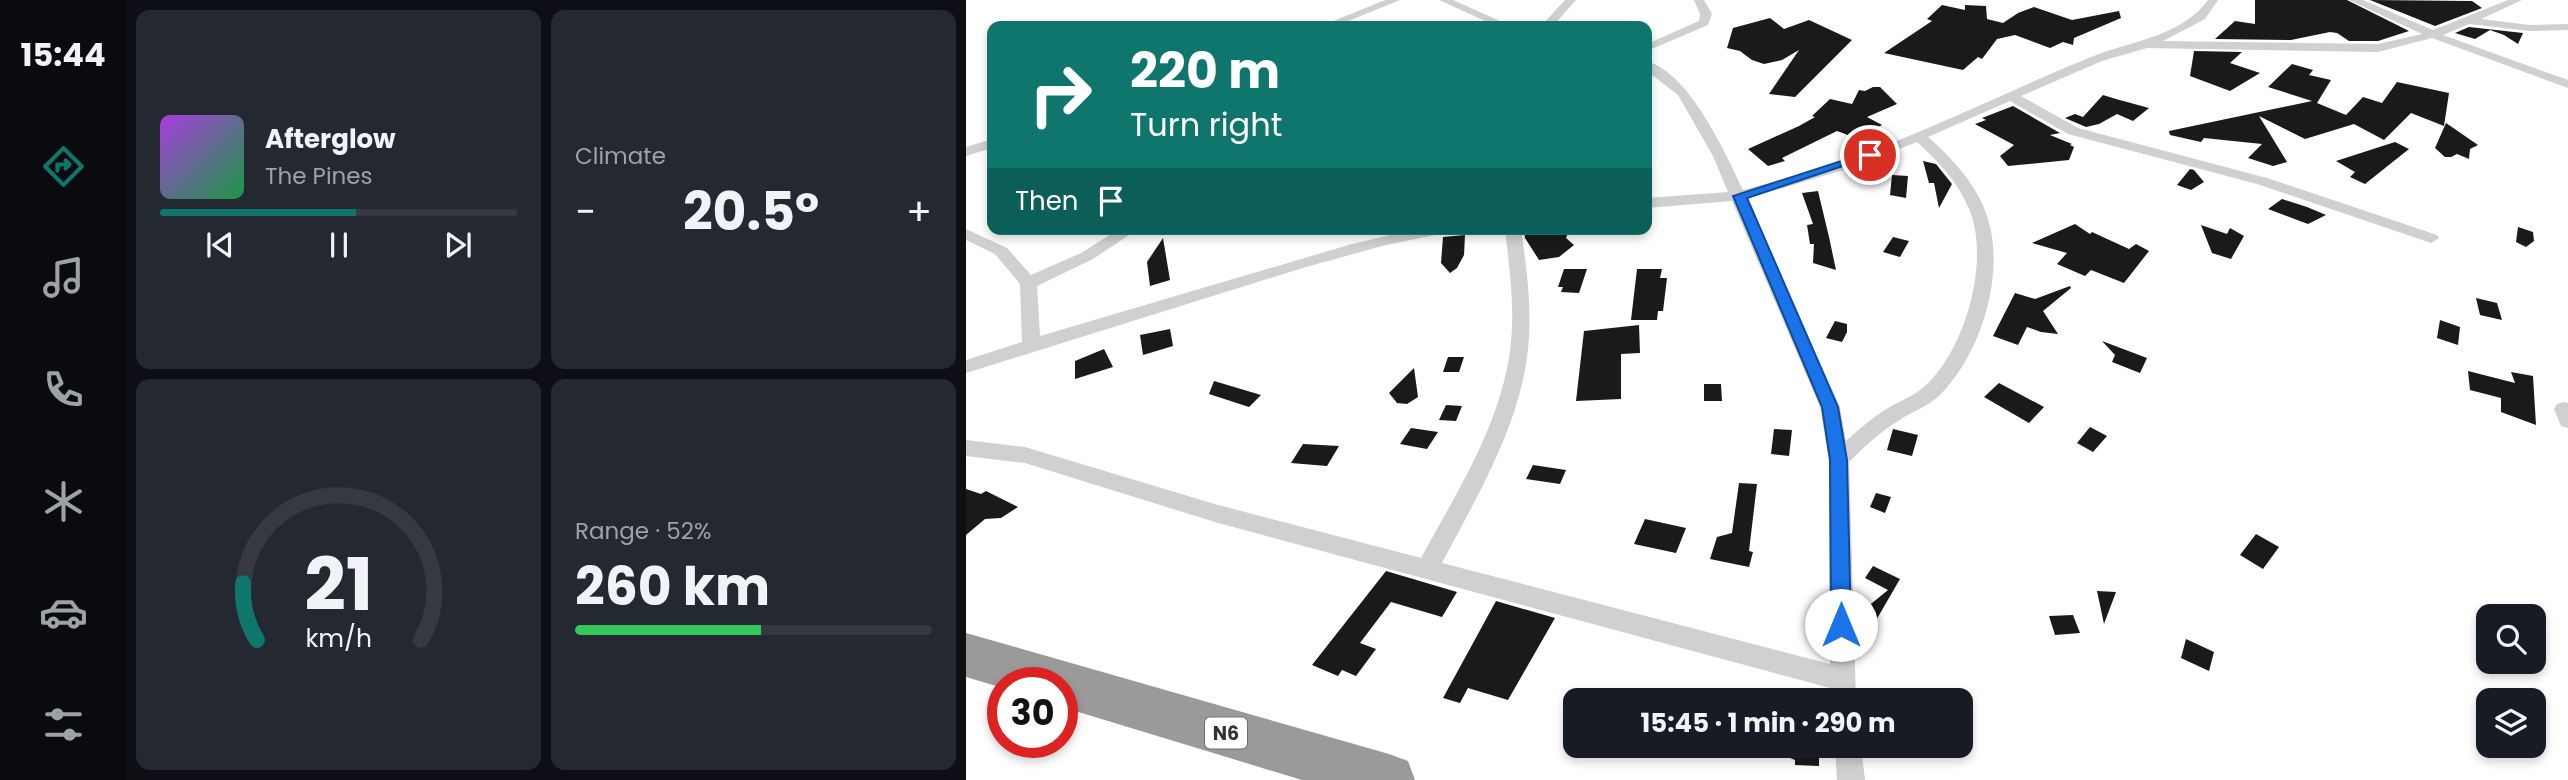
<!DOCTYPE html>
<meta charset="utf-8">
<style>
body{margin:0;font-family:Poppins,sans-serif;background:#242831;color:#f1f3f6;height:100vh;display:flex;flex-direction:column;font-size:26px;white-space:nowrap}
*{box-sizing:border-box;margin:0}
p{font-size:23px;color:#9ea1a6}
.icon{flex:none;width:38px;height:38px;fill:none;stroke:currentColor;stroke-width:2;stroke-linecap:round;stroke-linejoin:round}
.map{position:relative;flex:1;overflow:hidden}
.sheet{display:flex;flex-direction:column;gap:10px;padding:10px;background:#0d0f14;width:840px}
.sheet>*{flex:none}
.top-card{position:absolute;left:21px;top:21px;width:665px;height:214px;border-radius:14px;box-shadow:0 4px 10px #0003;background:#0f766e;color:#fff;overflow:hidden}
.fabs{position:absolute;left:1510px;top:604px;display:grid;gap:14px}
.fabs a{display:grid;place-items:center;width:70px;height:70px;border-radius:14px;background:#171b24;box-shadow:0 4px 10px #0003;font-size:35px}
.speed{position:absolute;left:21px;top:667px;display:flex;gap:14px;font-size:35px;font-weight:700;text-align:center}
.speed>*{display:grid;place-content:center;width:91px;height:91px;border-radius:50%;background:#171b24;box-shadow:0 4px 10px #0003;line-height:1}
.speed .limit{border:10px solid #d22;background:#fff;color:#111}
.pin{position:absolute;display:grid;place-items:center;width:60px;height:60px;color:#fff;margin:-30px;border:4px solid #fff;border-radius:50%;box-shadow:0 2px 7px #0007}
.me{position:absolute;width:77px;margin:-38px;rotate:0deg;stroke-linejoin:round;filter:drop-shadow(0 0 5px #0008)}
.turn{display:flex;align-items:center;gap:24px;height:147px;padding:0 28px;font-size:32px}
.turn .icon{width:91px;height:91px;stroke-width:2.5}
.turn b{display:block;font-size:49px;line-height:60px}
.then{display:flex;align-items:center;height:66px;padding:0 28px;background:#0003;gap:14px;font-size:26px}
.big{font-size:52px;font-weight:700;line-height:1.1}
.sheet .tile{flex:1;display:flex;flex-direction:column;justify-content:center;gap:10px;min-width:0;padding:0 24px;border-radius:14px;background:#242831}
.sheet .dial{align-items:center;gap:0}
.dial svg{height:182px;overflow:visible;fill:none;stroke:#363941;stroke-width:7;stroke-linecap:round;text-anchor:middle}
.dial text{fill:#f1f3f6;stroke:none}
.song{display:flex;align-items:center;gap:21px}
.cover{width:84px;height:84px;border-radius:10px;background:linear-gradient(135deg,hsl(280 70% 55%),hsl(140 70% 35%))}
.played{height:7px;border-radius:4px;background:linear-gradient(90deg,#0f766e 55%,#363941 55%)}
.keys{display:flex;justify-content:space-around;direction:ltr}
.heat{display:flex;justify-content:space-between;align-items:center;font-size:38px;direction:ltr}
.charge{height:10px;border-radius:5px;background:linear-gradient(90deg,#34c759 52%,#363941 0)}
.sheet .tiles{flex:1;display:grid;gap:10px;grid-template-columns:repeat(2,1fr)}
.trip{position:absolute;left:597px;top:688px;width:410px;height:70px;border-radius:14px;background:#171b24;box-shadow:0 4px 10px #0003;font-weight:700;line-height:70px;text-align:center}
main{display:flex;flex:1;min-height:0}
.dock{display:flex;flex-direction:column;width:126px;justify-content:space-around;align-items:center;background:#090b0e;color:#9ea1a6}
.dock .icon{width:49px;height:49px}
.dock .selected{color:#0f766e}
.dock b{font-size:32px;color:#f1f3f6}
.map>svg:first-child{display:block}
.building{fill:#1a1a1a}
.lines{fill:none;stroke-linecap:round;stroke-linejoin:round}
.street{fill:#d0d0d0;fill-rule:evenodd}
.highway{fill:#9a9a9a;fill-rule:evenodd}
.route{fill:#1a73e8;stroke:#114b97;stroke-width:2}
.labels{text-anchor:middle;dominant-baseline:central;stroke-width:7;stroke-linejoin:round;paint-order:stroke}
.shield{fill:#fff;stroke:#707070;stroke-width:2}
.shield-label{font-size:19px;font-weight:bold;fill:#333}
</style>
<main>
<nav class="dock">
<b>15:44</b>
<svg class="icon selected" aria-label="directions" viewBox="0 0 24 24"><path d="M12 3l9 9-9 9-9-9zM9 14v-3h6M13 9l2 2-2 2"/></svg>
<svg class="icon" aria-label="music" viewBox="0 0 24 24"><path d="M9 18V5l10-2v13"/><circle cx="6" cy="18" r="3"/><circle cx="16" cy="16" r="3"/></svg>
<svg class="icon" aria-label="phone" viewBox="0 0 24 24"><path d="M5 4h4l2 5-3 2q2 4 5 5l2-3 5 2v4C11 20 4 13 5 4z"/></svg>
<svg class="icon" aria-label="climate" viewBox="0 0 24 24"><path d="M12 3v18M4 7l16 10M4 17L20 7"/></svg>
<svg class="icon" aria-label="car" viewBox="0 0 24 24"><path d="M5 17H2v-5l4-1 3-4h7l3 4 3 1v5h-3M9 17h6M6 11h13"/><circle cx="7" cy="17" r="2"/><circle cx="17" cy="17" r="2"/></svg>
<svg class="icon" aria-label="filters" viewBox="0 0 24 24"><path d="M4 7h16M4 17h16"/><circle cx="9" cy="7" r="2"/><circle cx="15" cy="17" r="2"/></svg>
</nav>
<section class="sheet">
<div class="tiles">
<div class="tile">
<div class="song"><i class="cover"></i><div><b>Afterglow</b><p>The Pines</p></div></div>
<div class="played"></div>
<div class="keys"><svg class="icon" aria-label="previous" viewBox="0 0 24 24"><path d="M18 5L8 12l10 7zM5 5v14"/></svg><svg class="icon" aria-label="pause" viewBox="0 0 24 24"><path d="M8 5v14M16 5v14"/></svg><svg class="icon" aria-label="next" viewBox="0 0 24 24"><path d="M6 5l10 7-10 7zM19 5v14"/></svg></div>
</div>
<div class="tile"><p>Climate</p>
<div class="heat"><a>−</a><b class="big">20.5°</b><a>+</a></div>
</div>
<div class="tile dial"><svg viewBox="0 0 100 80">
<path d="M14 69A42 42 0 1 1 86 69"/>
<path d="M14 69A42 42 0 0 1 8 44" stroke="#0f766e"/>
<text x="50" y="56" font-size="32" font-weight="700">21</text>
<text x="50" y="72" font-size="11">km/h</text>
</svg></div>
<div class="tile"><p>Range · 52%</p><b class="big">260 km</b><div class="charge"></div></div>
</div>
</section>
<div class="map">
<svg width="1602" height="780" viewBox="0 0 1602 780">
<rect width="100%" height="100%" fill="#fff"/>
<path class="building" d="M1289 0H1381L1443 31 1412 41H1383L1371 33 1364 32 1325 40 1249 39 1269 21 1289 24Z
M1404 0 1506 1 1516 8 1469 26Z
M976 5 999 10V5L1020 6 1021 19 1037 23 1052 13 1068 7 1106 20 1153 11 1155 18 1108 38 1107 45 1097 42 1084 48 1049 35 1031 39 1016 59 1012 57 997 70 918 53 966 21 961 19Z
M804 18 818 29 843 20 886 40 829 97 803 94 833 50 816 60 798 64 786 60 774 51 761 48 767 28Z
M1503 27 1557 33 1552 44 1538 35 1524 30 1509 39 1489 33Z
M1228 51 1276 52 1264 63 1294 73 1264 91 1224 76Z
M1326 64 1347 70 1343 75 1365 80 1351 103 1380 115 1397 97 1416 103 1431 82 1483 93 1478 126 1445 113 1418 140 1388 124 1339 139 1293 116 1321 162 1307 166 1282 158 1296 144 1238 138 1235 142 1204 135 1203 131 1346 101 1302 87Z
M907 87H914L931 104 901 117 916 125 900 134 890 138 871 131 816 158 819 161 802 166 782 149 833 126 849 117 846 116 864 99 886 104 893 90 899 91Z
M1137 95 1150 99 1183 108 1167 121 1151 114 1133 124 1120 127 1099 118 1109 114 1117 117Z
M1047 106 1094 133 1084 135 1106 144 1104 145 1108 147 1103 160 1042 166 1034 156 1048 145 1009 124 1020 120 1016 118Z
M1480 123 1512 145 1504 149 1503 159 1491 154 1485 157H1479L1469 148Z
M1429 142 1443 149 1399 184 1384 177 1389 172 1370 161Z
M957 161 970 164 986 184 973 208 968 183H963Z
M1224 169 1228 170 1238 182 1225 190 1211 185Z
M926 175 942 176 940 198 924 195Z
M852 191 863 237 870 270 847 263 848 244H844L841 225 847 224 836 193Z
M1316 199 1341 207 1360 215 1342 224 1302 209Z
M1109 224 1124 234 1126 232 1163 249 1170 244 1183 251 1158 283 1125 270 1119 276 1091 264 1101 253 1066 243Z
M1235 225 1261 234 1264 228 1278 236 1265 259 1246 253Z
M1552 227 1567 232 1568 241 1560 247 1550 242Z
M558 230 602 233 600 238 608 245 593 257 573 260 559 238Z
M499 235 498 255 491 268 484 273 475 263 477 237Z
M927 237 943 241 934 257 917 252Z
M197 238 204 280 184 286 181 262Z
M598 269H621L613 293 595 292 597 287H592Z
M671 269H696L694 278H701L697 311H692L691 320H665Z
M1104 286 1105 288 1077 311 1092 334 1075 332 1061 327 1052 345 1027 336 1049 293 1069 299Z
M1510 298 1531 303 1536 320 1514 315Z
M1474 320 1494 327 1492 345 1471 338Z
M869 321 881 324V332L876 342 860 338Z
M673 325 674 353 655 354V399L610 401 618 331Z
M204 329 207 346 177 355 174 335Z
M1136 341 1181 358 1174 373 1146 362 1149 355Z
M138 349 147 367 109 379V361Z
M482 357H498L493 372H477Z
M448 368 452 397 441 404 431 403 423 393Z
M1502 371 1549 383 1545 372 1567 376 1570 425 1535 412V398L1504 390Z
M248 381 295 395 283 407 243 394Z
M1033 383 1078 407 1063 423 1018 397Z
M738 384H755L756 401H738Z
M480 405 496 406 490 421 473 420Z
M1124 427 1141 436 1127 452 1111 443Z
M445 428 472 432 461 449 434 444Z
M808 429 826 430 823 456 805 454Z
M927 429 952 435 946 456 921 450Z
M337 444 373 446 361 466 325 463Z
M567 465 600 470 594 484 560 479Z
M773 483 791 484 783 551 787 552 783 567 744 559 751 537 766 533Z
M0 489 15 494 20 491 52 507 35 518 19 519 0 535Z
M910 493 925 497 919 513 904 507Z
M679 519 720 528 710 553 668 544Z
M1290 534 1313 547 1297 569 1274 555Z
M907 566 934 579 905 629 900 608 922 590 899 578Z
M420 571 491 592 476 617 425 602 394 643 410 649 390 676 376 670 372 676 346 665Z
M1131 591 1150 592 1138 624Z
M530 601 589 618 542 700 502 688 494 703 477 698Z
M1107 615 1114 633 1089 635 1083 616Z
M1220 639 1248 652 1243 671 1215 658Z
M795 746H853V766L829 765V760Z"/>
<g class="lines">
<path class="street" d="M419 0H434L370 26 360 24Z
M473 0H487L545 26H530Z
M599 0H610L587 26H575Z
M728 0H738L746 14 742 25 681 51V44L733 21 734 14Z
M1242 0H1252L1239 19 1197 41 1412 44 1456 34 1383 0H1397L1467 30 1542 0H1556L1515 19 1564 25 1602 24V30L1564 31 1503 24 1477 35 1602 80V88L1466 38 1412 52 1181 48 1136 61 1055 96 1112 128 1301 178 1471 235 1473 238 1465 243 1291 184 1102 134 1044 101 962 137C985 157 1010 184 1020 213 1041 270 1016 354 973 396 961 407 945 412 932 421 914 432 898 447 883 462L890 700H864V688L252 523 59 463 0 456V440L59 447 252 505 455 558C490 494 531 430 543 358 550 315 544 272 539 229H555C561 271 567 315 561 357 551 431 510 498 476 563L864 664 863 460 854 407 766 201 681 208V198L762 192 747 156 712 95 681 71V61C724 74 759 152 777 190 809 181 842 173 874 162 960 133 1041 91 1125 57 1164 41 1215 37 1242 0ZM951 142C972 161 992 182 1003 209 1025 260 999 350 959 386 948 396 934 401 922 408 907 417 893 429 880 441L874 407 780 199 884 168Z
M26 139V148L0 156V147Z
M0 229 41 248 65 275 115 253 153 229H172L127 259 71 286 74 336 386 244 451 229H486L484 232 420 245 340 267 0 373V360L56 342 54 284 29 254 0 240Z
M1598 402 1602 403V428L1595 426 1588 409 1591 404Z
M869 746H895L899 780H871Z"/>
<path class="highway" d="M0 633 423 754 442 761 449 780H336L96 707V682H37V688L0 677Z"/>
</g>
<path class="route" d="M900 153 910 155 781 198 872 407 881 460 885 625 882 631 875 634 868 631 865 625 864 460 856 407 767 196Z"/>
<g class="labels">
<rect class="shield" x="239" y="717.5" width="42" height="31" rx="5"/>
<g class="shield-label">
<text x="260" y="733">N6</text>
</g>
</g>
</svg>
<div class="fabs">
<a><svg class="icon" aria-label="search" viewBox="0 0 24 24"><circle cx="10" cy="10" r="6"/><path d="M15 15l6 6"/></svg></a>
<a><svg class="icon" aria-label="layers" viewBox="0 0 24 24"><path d="M12 4l9 5-9 5-9-5zM3 14l9 5 9-5"/></svg></a>
</div>
<div class="speed"><div class="limit">30</div></div>
<div class="pin" style="left:904px;top:155px;background:#d93025"><svg class="icon" aria-label="arrive" viewBox="0 0 24 24"><path d="M6 21V4h12l-3 4 3 4H6"/></svg></div>
<svg class="me" style="left:875px;top:625px" viewBox="-20 -20 40 40"><circle r="19" fill="#fff"/><path d="M0-13L10 11 0 6-10 11z" fill="#1a73e8"/></svg>
<div class="trip">15:45 · 1 min · 290 m</div>
<div class="top-card">
<div class="turn"><svg class="icon" aria-label="right" viewBox="0 0 24 24"><path d="M7 20v-9h11M14 6l5 5-5 5"/></svg><div><b>220 m</b>Turn right</div></div>
<div class="then">Then<svg class="icon" aria-label="arrive" viewBox="0 0 24 24"><path d="M6 21V4h12l-3 4 3 4H6"/></svg></div>
</div>
</div>
</main>
